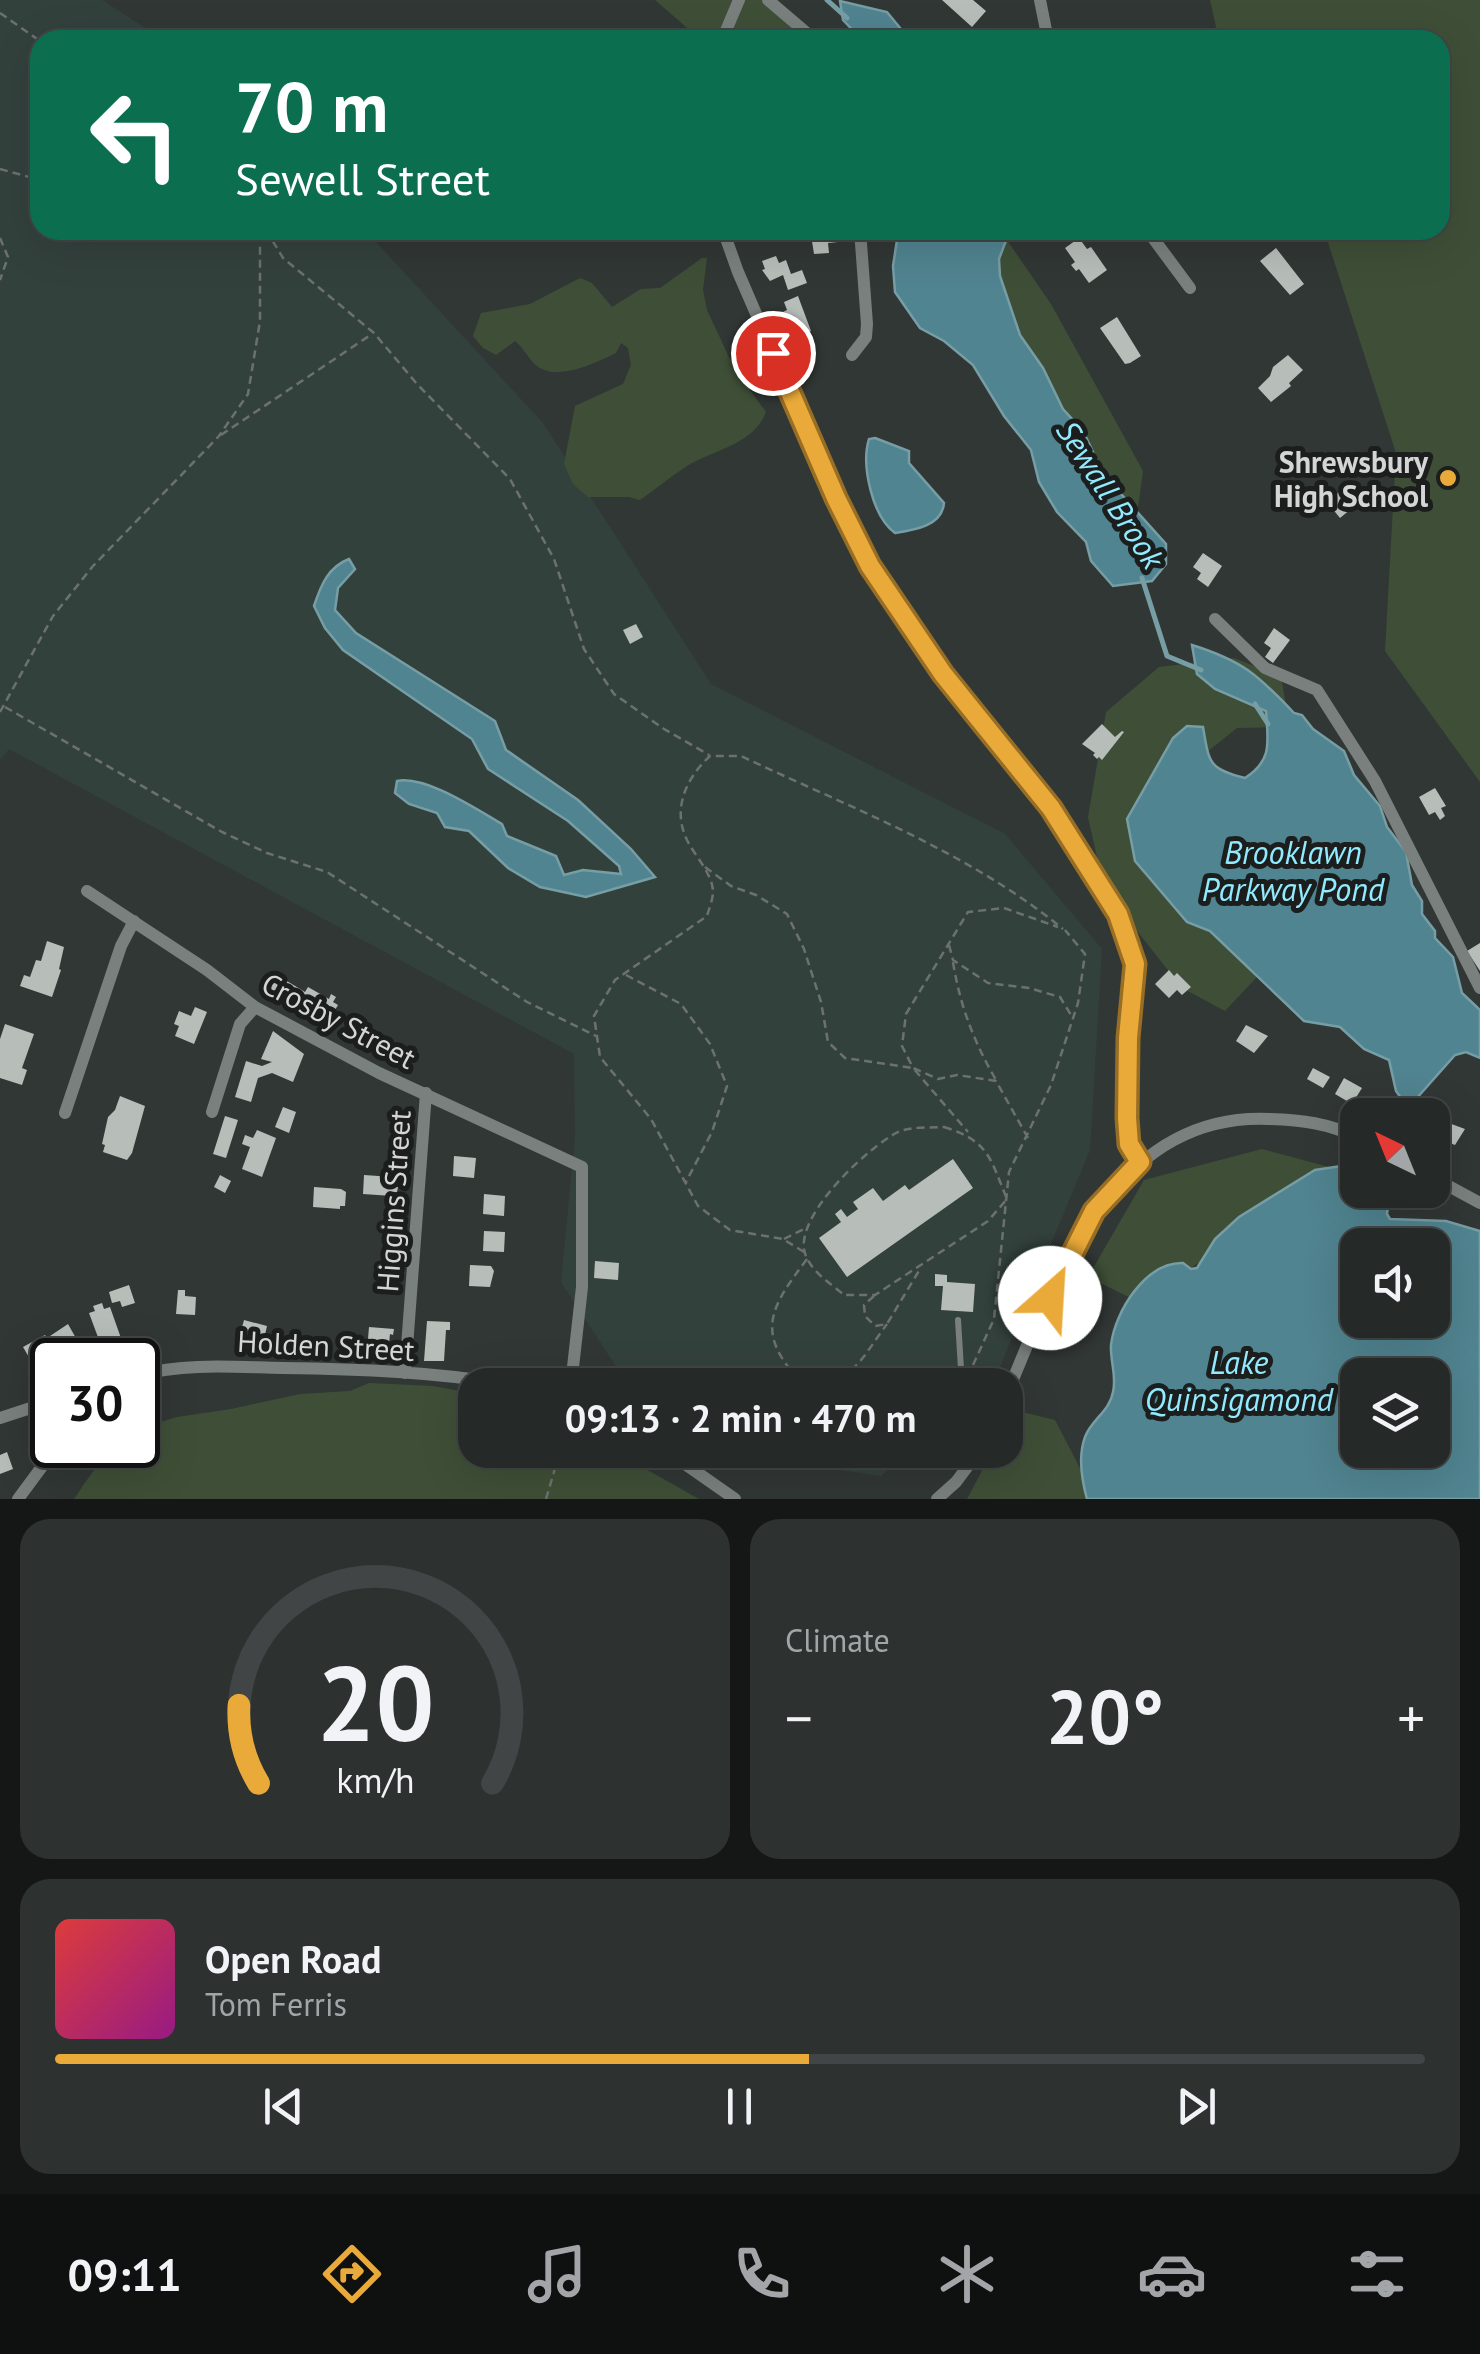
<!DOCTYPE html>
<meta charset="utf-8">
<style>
body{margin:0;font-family:"PT Sans",sans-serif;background:#2d3130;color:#f1f3f6;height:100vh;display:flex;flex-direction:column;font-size:38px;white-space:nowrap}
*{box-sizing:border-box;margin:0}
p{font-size:32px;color:#a3a6a8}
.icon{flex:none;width:55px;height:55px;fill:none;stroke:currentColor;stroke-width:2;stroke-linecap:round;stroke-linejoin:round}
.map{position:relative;height:1499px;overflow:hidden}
.side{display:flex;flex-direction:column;gap:20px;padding:20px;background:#141716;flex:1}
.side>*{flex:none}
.banner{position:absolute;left:30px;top:30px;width:1420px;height:210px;border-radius:30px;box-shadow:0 10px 40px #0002,0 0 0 2px #424545;background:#0b6e4f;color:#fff;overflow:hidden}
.needle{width:65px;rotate:317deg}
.controls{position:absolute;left:1340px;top:1098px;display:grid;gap:20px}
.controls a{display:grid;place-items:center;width:110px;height:110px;border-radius:20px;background:#252928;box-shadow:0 10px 40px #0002,0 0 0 2px #424545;font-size:50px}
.speed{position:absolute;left:30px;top:1338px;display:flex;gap:20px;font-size:50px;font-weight:700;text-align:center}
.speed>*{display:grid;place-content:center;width:130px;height:130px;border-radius:50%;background:#252928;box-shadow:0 10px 40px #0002,0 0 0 2px #424545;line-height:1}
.speed .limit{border:5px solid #111;border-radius:15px;background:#fff;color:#111}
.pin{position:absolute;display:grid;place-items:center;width:85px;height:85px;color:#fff;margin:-42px;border:5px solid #fff;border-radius:50%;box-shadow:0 2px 10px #0007}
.me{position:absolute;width:110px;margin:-55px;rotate:26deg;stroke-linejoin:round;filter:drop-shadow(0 0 8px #0008)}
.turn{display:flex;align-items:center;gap:35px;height:210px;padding:0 40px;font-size:45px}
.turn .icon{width:130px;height:130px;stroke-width:2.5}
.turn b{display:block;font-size:70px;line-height:85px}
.big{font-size:75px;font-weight:800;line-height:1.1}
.side .widget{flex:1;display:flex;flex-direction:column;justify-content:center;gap:15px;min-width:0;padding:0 35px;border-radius:30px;background:#2d3130}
.side .dial{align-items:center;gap:0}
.dial svg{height:260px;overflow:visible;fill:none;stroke:#424545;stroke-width:7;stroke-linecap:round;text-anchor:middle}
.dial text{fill:#f1f3f6;stroke:none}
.song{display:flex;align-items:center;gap:30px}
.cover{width:120px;height:120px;border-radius:15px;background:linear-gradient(135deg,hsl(0 70% 55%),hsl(310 70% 35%))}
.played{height:10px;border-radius:5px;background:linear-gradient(90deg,#eaaa39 55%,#424545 55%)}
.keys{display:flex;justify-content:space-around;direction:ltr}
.heat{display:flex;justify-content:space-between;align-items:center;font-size:55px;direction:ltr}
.side .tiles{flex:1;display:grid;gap:20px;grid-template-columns:1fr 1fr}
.widget:last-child{grid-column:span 2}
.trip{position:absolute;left:458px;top:1368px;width:565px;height:100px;border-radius:30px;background:#252928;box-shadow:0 10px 40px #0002,0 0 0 2px #424545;font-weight:800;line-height:100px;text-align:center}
.tab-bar{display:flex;height:160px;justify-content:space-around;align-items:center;background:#0f1010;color:#a3a6a8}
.tab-bar .icon{width:70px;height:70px}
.tab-bar .selected{color:#eaaa39}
.tab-bar b{font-size:45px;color:#f1f3f6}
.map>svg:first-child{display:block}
.built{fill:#33413d}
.green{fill:#3f4f37}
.water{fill:#508490;stroke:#779da5;stroke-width:2.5;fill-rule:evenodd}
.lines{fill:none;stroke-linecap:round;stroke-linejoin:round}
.stream{stroke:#779da5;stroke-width:5}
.building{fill:#b7bdb9}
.path{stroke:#6c716f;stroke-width:2.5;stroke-dasharray:8 5;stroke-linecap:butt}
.service{stroke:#7a807e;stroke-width:6}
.minor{stroke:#7a807e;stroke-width:12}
.route-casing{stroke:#986e25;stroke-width:25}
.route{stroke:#eaaa39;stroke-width:18}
.poi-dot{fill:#eaaa39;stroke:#1b1e1d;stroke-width:4}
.labels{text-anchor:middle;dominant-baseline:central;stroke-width:10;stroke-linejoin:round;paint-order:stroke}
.poi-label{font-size:30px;font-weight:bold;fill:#d3d6d5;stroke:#1b1e1d;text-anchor:end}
.street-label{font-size:30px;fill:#d3d6d5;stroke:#1b1e1d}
.water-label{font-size:32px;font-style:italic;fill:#92eafe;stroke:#1b1e1d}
</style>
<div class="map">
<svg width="1480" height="1499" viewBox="0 0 1480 1499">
<rect width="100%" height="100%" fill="#313735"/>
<path class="built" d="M0 0H102L164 40H40V230H365L543 423 711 684 1005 834 1102 949 1090 1150 997 1374 984 1385H632L621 1374 561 1282 575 1137 574 1054 9 749 0 760Z
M702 1450H911L881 1476Z"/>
<path class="green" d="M655 0H761L799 32 796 40H701Z
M1210 0H1480V782L1385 651 1396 453 1324 230H1440V40H1219Z
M1000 230 1051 304 1143 471 1137 515 966 312Z
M702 258H707L703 290 707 310 735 370 766 412C753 445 715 449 687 466 671 476 656 489 640 500L629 497H588L573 484 564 464 575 406 623 384 631 365 628 348 621 343 616 353C597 362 558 382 537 366 529 360 524 348 515 341L496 355 483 348 473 336 481 313 530 304 580 278 592 283 612 307 641 289 660 288Z
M1234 658 1281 677 1290 727 1237 728 1202 756 1268 965 1225 1011 1182 988 1104 889 1088 817 1106 712 1159 667Z
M1262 1149 1333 1168 1141 1303 1088 1277 1144 1180Z
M369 1383 433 1386 475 1394V1450H612L699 1499H74C87 1480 99 1461 116 1445H138V1429L177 1417 231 1409 300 1394 350 1391Z
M1014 1410 1055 1420 1096 1499H967L993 1450H1005V1426Z"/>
<path class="water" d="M840 1 887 12 910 40H862L843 20Z
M895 230H1005L1007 238 999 259 1000 276 1020 335 1043 368 1063 409 1083 431 1104 475 1166 544V564L1152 581 1113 586 1091 561 1086 542 1057 512 1039 482 1031 450 1004 416 973 365 944 341 920 328 895 292 893 266 897 240Z
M875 438 909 451V463L944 503C942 526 915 530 895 533 872 516 861 465 869 439Z
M349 559 355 569 338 588 335 610 356 633 495 721 506 750 578 800 631 849 655 877 586 897 540 887 508 868 469 831 445 827 437 813 409 804 395 793 397 781C425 775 476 809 502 824L507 836 556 856 564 875 583 870 621 874 619 866 568 821 488 769 472 739 343 650 325 628 314 606C321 585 328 567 349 559Z
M1192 645C1243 661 1258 675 1294 713L1302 715 1313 729 1344 751 1354 775 1380 806 1387 827 1406 852 1412 885 1422 901V914L1435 931V938L1453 957 1462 993 1480 1010V1058L1466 1052 1455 1055 1408 1108 1396 1091 1389 1060 1364 1049 1340 1027 1304 1021 1210 931 1187 922 1135 861 1127 819 1173 738 1187 726 1203 727C1209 762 1208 769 1245 778 1273 760 1268 742 1266 711L1215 689 1197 674Z
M1348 1165 1357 1167 1358 1190H1390L1387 1214 1390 1219 1446 1221 1480 1231V1499H1087C1082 1481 1078 1456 1085 1437 1091 1420 1110 1411 1113 1392 1117 1376 1110 1361 1111 1345 1115 1311 1146 1262 1183 1263L1191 1269 1197 1268 1215 1239 1239 1217 1315 1170ZM1432 1245V1320H1358V1245ZM1432 1375V1450H1358V1375Z"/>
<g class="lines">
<path class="stream" d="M827 0 847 18
M1142 578 1167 656 1201 670
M1255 704 1268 724
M1405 1115 1409 1103"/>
</g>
<path class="building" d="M942 0H973L986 11 972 27Z
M818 230H837L838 242 828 243 829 253 814 254 811 235 819 234Z
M1079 238 1087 249 1091 247 1107 270 1089 283 1079 269 1076 271 1071 265 1075 262 1065 248Z
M1276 248 1304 284 1290 295 1260 261Z
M776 256 779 263 786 260 791 274 802 270 807 283 788 290 783 275 770 281 762 270 765 269 762 261Z
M798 296 811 331 793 338 785 326 788 325 783 312 787 310 784 302Z
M1117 317 1141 356 1130 363 1125 364 1100 328Z
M1288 355 1303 370 1289 383 1291 386 1271 402 1258 388 1270 376 1273 367Z
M1344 488 1357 504 1340 518 1327 502Z
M1203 553 1222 566 1208 587 1197 579 1201 573 1193 567Z
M636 624 643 637 630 644 623 630Z
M1274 628 1290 640 1273 663 1265 657 1271 648 1264 643Z
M1102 724 1115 737 1122 731 1124 732 1102 760 1099 757 1097 759 1093 755 1095 753 1082 744Z
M1435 788 1446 806 1441 808 1445 816 1440 820 1435 812 1429 815 1419 797Z
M47 941 64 947 59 969 61 970 52 997 20 986 24 975 30 977 36 960 41 961Z
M1480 943V971L1467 951Z
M1169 970 1174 976 1177 973 1191 987 1182 995 1177 990 1169 998 1155 984Z
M277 975 305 992 308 987 329 999 331 994 336 997 333 1002 338 1005 326 1025 268 990Z
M195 1007 207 1012 194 1044 175 1036 179 1026 174 1024 179 1011 191 1016Z
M5 1024 34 1034 22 1068 27 1070 22 1085 0 1078V1039Z
M1246 1025 1268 1036 1254 1053 1236 1041Z
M273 1031 304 1054 293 1082 272 1073 258 1078 251 1102 235 1097 246 1061 262 1066 272 1062 261 1059Z
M391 1041 414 1052 406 1068 383 1057Z
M1313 1068 1330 1077 1323 1088 1307 1079Z
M1344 1078 1362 1088 1352 1104 1335 1094Z
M120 1096 145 1106 132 1153 127 1160 103 1152 105 1145 102 1144 108 1117 115 1110Z
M283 1107 296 1112 289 1133 275 1127Z
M1440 1115 1448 1119 1446 1122 1465 1129 1455 1145 1439 1139 1440 1137 1432 1132Z
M225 1116 238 1120 226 1158 213 1154Z
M257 1130 276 1138 262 1177 242 1169 250 1147 242 1144 245 1135 253 1138Z
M454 1156 476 1158 474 1178 453 1176Z
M953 1159 973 1188 847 1277 819 1238 841 1222 835 1214 841 1209 847 1217 858 1209 853 1202 873 1188 883 1201 905 1185 909 1190Z
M220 1175 231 1181 225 1193 214 1187Z
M364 1175 393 1177 392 1187H398L397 1192H392V1196L363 1194Z
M314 1187 341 1189 346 1192 345 1206H340V1209L313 1207Z
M484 1194 505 1196 504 1216 483 1214Z
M484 1231 505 1232 504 1252 483 1251Z
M595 1261 619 1263 618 1280 594 1278Z
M470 1265 491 1266 494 1271 490 1287 469 1286Z
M935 1274 947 1275V1282L975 1284 973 1312 941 1310 943 1286H935Z
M129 1285 135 1303 122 1307 120 1301 112 1303 109 1292Z
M178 1290H185V1296L196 1297 195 1315 176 1314Z
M102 1303 104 1309 110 1307 122 1341 102 1348 89 1313 95 1311 93 1306Z
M244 1320 267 1326 262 1348 238 1342Z
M427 1321 450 1322V1330H446L444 1361H424Z
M68 1324 77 1340 33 1364 23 1347 45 1335 47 1338Z
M369 1327 394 1329 393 1335 390 1334 388 1353 367 1351Z
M7 1452 13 1469 0 1474V1455Z"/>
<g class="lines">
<path class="path" d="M0 13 40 41
M0 169 40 180
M266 230 283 258 374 333 417 384 510 479 554 559 584 649 614 694 664 729 709 755
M0 238 8 257 0 280
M221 435 372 334
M5 707 222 832 267 853 327 872 527 1002 596 1036
M0 712 53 616 93 566 219 436 248 394 260 321V230
M705 867 731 886 756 895 787 914 804 949 821 1002 828 1042 845 1058 913 1068 968 1132
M949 945 953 960 988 983 1029 988 1060 997 1071 1015
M953 962C960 1006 974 1042 996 1080
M626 975 681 1004 710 1044 727 1086 712 1132 686 1182
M944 1127C989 1141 990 1158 1007 1199L988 1221 875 1295H844C830 1283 807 1269 804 1249 799 1212 867 1148 898 1132 911 1126 930 1128 944 1127Z
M1028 1138 996 1081 957 1075 938 1079 913 1068 902 1046 906 1014 968 912 1004 908 1058 927
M784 1239 804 1229
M804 1252 783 1239 730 1230 698 1206 651 1119 600 1057 594 1016 615 980 707 916C709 909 713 899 713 892 713 875 696 857 688 842 671 810 686 778 710 756H741C851 808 969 852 1063 929
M807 1259C770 1308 754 1333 802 1383 852 1387 860 1360 887 1324
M874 1296 864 1305 865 1316 875 1326 887 1324 920 1269
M973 1365 994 1319 1009 1172 1051 1085 1078 1003 1085 954 1065 930
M546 1499 554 1472 556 1450"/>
<path class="service" d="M958 1320 962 1385"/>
<path class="minor" d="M768 0 815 40
M1040 0 1048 40
M722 40 739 0
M723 230 738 272 836 498 870 566 943 674 1051 808 1119 914 1135 963 1128 1038 1127 1118 1129 1144 1140 1162
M1147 230 1190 288
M852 355 866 337 867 324 860 230
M1215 619 1265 668 1317 690 1375 781 1480 988
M87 891 207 970 255 1007 379 1073 582 1167V1287L571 1385
M212 1112 240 1024 255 1007
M65 1113 121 946 134 921
M1432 1177 1480 1203
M405 1373 426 1093
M138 1375C186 1363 233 1367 282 1368 359 1369 437 1372 512 1385
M1005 1399C1054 1281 1112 1112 1269 1119 1301 1120 1329 1123 1358 1138
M0 1418 52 1401
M665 1450 735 1499
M18 1499 58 1445
M937 1499 956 1482 980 1450"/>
</g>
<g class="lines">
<g class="route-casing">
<path id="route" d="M773 353 836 498 870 566 943 674 1051 808 1118 914 1135 964 1128 1038 1127 1118 1129 1144 1140 1162 1094 1211 1050 1298"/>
</g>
<use href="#route" class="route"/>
</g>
<circle class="poi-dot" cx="1448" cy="478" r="10"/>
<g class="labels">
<g class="poi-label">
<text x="1428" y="461">Shrewsbury<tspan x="1428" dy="34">High School</tspan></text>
</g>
<g class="street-label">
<text transform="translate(339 1020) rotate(28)">Crosby Street</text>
<text transform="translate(393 1201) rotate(-86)">Higgins Street</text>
<text transform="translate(326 1345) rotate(3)">Holden Street</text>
</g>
<g class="water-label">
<text transform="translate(1111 494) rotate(57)">Sewall Brook</text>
<text x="1293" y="852">Brooklawn<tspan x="1293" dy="37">Parkway Pond</tspan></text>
<text x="1239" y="1362">Lake<tspan x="1239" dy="37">Quinsigamond</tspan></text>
</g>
</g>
</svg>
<div class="controls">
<a><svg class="needle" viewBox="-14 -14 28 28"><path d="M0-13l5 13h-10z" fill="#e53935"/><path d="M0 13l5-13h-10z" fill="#a3a6a8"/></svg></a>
<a><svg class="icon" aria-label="sound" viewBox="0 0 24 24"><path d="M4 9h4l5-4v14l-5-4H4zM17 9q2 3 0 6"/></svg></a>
<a><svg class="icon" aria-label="layers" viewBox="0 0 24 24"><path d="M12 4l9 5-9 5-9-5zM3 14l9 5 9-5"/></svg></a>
</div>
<div class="speed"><div class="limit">30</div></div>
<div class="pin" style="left:773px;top:353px;background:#d93025"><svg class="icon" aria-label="arrive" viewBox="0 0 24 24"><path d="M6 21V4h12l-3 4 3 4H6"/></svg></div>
<svg class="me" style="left:1050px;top:1298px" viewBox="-20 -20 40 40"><circle r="19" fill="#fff"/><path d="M0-13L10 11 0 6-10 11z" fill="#eaaa39"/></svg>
<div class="trip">09:13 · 2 min · 470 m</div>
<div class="banner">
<div class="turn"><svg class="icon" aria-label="left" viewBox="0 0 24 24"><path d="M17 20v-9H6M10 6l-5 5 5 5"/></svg><div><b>70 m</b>Sewell Street</div></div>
</div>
</div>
<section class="side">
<div class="tiles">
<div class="widget dial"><svg viewBox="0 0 100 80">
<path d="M14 69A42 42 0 1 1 86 69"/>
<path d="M14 69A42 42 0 0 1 8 45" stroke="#eaaa39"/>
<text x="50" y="56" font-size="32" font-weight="700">20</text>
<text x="50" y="72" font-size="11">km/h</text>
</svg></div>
<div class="widget"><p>Climate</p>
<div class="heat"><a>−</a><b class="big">20°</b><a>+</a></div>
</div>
<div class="widget">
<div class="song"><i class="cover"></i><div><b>Open Road</b><p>Tom Ferris</p></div></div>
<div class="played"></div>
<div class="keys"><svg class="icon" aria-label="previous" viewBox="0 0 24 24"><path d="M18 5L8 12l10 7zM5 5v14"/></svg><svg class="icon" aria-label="pause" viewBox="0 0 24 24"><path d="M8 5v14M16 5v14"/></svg><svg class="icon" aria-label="next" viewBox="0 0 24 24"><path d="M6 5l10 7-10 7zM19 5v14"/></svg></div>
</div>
</div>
</section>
<nav class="tab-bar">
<b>09:11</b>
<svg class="icon selected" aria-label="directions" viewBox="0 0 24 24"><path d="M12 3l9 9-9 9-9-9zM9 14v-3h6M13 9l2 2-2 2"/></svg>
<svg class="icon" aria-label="music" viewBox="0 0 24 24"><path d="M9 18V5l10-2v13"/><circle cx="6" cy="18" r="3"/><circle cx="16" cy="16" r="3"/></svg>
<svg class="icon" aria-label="phone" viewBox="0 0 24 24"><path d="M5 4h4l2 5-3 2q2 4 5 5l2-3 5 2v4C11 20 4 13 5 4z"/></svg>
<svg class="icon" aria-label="climate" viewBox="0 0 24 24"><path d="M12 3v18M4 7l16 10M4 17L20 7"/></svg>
<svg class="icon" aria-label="car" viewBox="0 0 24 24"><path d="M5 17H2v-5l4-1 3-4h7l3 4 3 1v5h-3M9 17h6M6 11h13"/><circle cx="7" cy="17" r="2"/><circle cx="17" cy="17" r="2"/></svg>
<svg class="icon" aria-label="filters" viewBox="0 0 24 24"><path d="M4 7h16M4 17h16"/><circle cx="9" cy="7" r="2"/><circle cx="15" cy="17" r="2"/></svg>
</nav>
